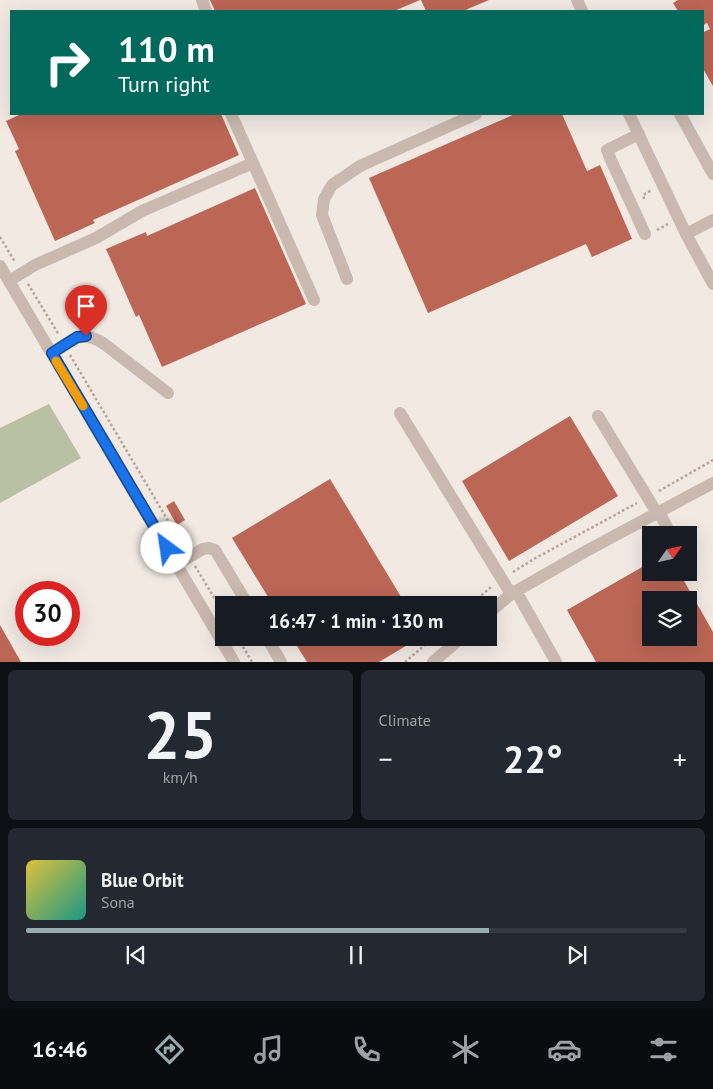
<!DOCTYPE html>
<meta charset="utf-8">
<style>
body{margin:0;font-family:"PT Sans",sans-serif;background:#242831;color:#f1f3f6;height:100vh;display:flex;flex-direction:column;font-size:19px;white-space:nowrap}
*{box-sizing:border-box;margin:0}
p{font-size:16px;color:#9ea1a6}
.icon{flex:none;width:28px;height:28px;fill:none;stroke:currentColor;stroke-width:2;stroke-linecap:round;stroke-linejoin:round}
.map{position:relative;height:662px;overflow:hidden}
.side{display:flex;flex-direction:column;gap:8px;padding:8px;background:#0d0f14;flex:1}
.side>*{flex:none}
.top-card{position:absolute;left:10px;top:10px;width:694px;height:105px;border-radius:0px;box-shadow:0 5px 20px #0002;background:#00695c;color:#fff;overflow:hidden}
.needle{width:32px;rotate:56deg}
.controls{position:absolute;left:642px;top:526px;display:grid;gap:10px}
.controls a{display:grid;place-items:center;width:55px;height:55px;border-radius:0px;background:#171b24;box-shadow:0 5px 20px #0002;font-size:25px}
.speed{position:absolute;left:15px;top:581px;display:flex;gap:10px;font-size:25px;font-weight:700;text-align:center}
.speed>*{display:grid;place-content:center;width:65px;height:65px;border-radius:50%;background:#171b24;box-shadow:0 5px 20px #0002;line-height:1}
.speed .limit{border:8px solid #d22;background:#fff;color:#111}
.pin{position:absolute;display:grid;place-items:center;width:42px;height:42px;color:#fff;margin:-51px -21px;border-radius:50% 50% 50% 0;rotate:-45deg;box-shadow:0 0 5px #0007}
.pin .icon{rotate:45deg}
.me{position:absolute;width:55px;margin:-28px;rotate:329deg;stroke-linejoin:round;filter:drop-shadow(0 0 4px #0008)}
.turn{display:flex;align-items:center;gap:18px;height:105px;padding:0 25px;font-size:22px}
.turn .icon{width:65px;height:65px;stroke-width:2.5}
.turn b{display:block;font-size:35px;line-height:42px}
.big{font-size:38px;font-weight:700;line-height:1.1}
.side .card{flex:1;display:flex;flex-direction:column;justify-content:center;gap:8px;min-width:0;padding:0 18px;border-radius:8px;background:#242831}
.side .dial{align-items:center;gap:0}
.dial b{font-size:65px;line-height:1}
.song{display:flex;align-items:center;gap:15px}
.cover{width:60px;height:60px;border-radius:8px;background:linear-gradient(135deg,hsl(50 70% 55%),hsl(170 70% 35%))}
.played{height:5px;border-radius:2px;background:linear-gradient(90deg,#95adae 70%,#363941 70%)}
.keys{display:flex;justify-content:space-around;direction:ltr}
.heat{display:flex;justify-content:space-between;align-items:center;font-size:28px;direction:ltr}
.side .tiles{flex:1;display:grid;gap:8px;grid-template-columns:1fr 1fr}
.card:last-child{grid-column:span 2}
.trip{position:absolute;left:215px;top:596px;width:282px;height:50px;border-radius:0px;background:#171b24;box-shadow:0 5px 20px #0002;font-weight:700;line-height:50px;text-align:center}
.dock{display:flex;height:80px;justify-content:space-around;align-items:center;background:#090b0e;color:#9ea1a6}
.dock .icon{width:35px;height:35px}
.dock .on{color:#95adae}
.dock b{font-size:22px;color:#f1f3f6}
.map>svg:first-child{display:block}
.green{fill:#b9c0a3}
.building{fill:#bc6656;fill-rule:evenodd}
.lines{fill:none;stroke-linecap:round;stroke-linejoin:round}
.path{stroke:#b6a399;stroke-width:2.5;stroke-dasharray:2.5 2.5;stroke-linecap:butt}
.minor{stroke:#cab9af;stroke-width:12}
.route-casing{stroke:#114b97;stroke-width:12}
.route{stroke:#1a73e8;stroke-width:9}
.slow{stroke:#f59e0b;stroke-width:9}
</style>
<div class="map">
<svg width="713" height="662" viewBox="0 0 713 662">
<rect width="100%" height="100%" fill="#f2e9e3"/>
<path class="green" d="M49 404 81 458 0 503V428Z"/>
<path class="building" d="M210 0H420L394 11H215Z
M421 0H489L463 11H426Z
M678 0H713V86L702 67V33L710 29 707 23 702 26V11H678L673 3Z
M21 114H221L239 155 93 220 95 223 55 241 15 151 19 149 6 121Z
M515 114H562L587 171 600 165 632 239 592 257 586 244 428 313 369 178Z
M255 188 306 304 162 367 139 315 136 317 106 249 146 232 147 236Z
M570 416 618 496 509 561 462 481Z
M330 479 406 605H273L232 538Z
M174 501 185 520 177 525 166 506Z
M651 562V572H679L713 632V662H596L567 610ZM651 600H689V638H651Z
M0 625 21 662H0Z
M292 638H419L379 662H307Z"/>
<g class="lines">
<path class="path" d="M644 199 643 195 652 190
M657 230 668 224
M0 237 15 262
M28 284 59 335
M70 355 183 546
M659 491 713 460
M195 566 224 614
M513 572 534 559 637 503
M470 605 491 587
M238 638 252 662
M405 662 433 638"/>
<path class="minor" d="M202 0 206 11
M577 0 582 11
M231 114 253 163
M629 114 686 234 713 284
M680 114 713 174
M639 134 607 150 611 160 645 234
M686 234 713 220
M0 266 234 662
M347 279 322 215 324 199 332 185 360 166 476 114
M9 281 35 265 96 238 142 211 253 163 314 300
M52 353C72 341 80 329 103 343L168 393
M400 413 511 594
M598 416 657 513
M659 512 671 535
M177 564 203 549 209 548 215 550 248 605
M516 591 556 662
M489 613 511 594 588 550 713 483
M267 638 281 662
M433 662 461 638"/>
</g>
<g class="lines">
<g class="route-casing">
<path id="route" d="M86 336 77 337 52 353 167 548"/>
</g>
<use href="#route" class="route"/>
<path class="slow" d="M56 361 83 406"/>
</g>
</svg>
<div class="controls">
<a><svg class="needle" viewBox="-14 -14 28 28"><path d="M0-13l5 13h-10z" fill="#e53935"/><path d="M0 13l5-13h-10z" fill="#9ea1a6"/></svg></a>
<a><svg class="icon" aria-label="layers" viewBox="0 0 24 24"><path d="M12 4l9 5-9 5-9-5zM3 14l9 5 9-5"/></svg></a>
</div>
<div class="speed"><div class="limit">30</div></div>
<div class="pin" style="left:86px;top:336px;background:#d93025"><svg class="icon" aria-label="arrive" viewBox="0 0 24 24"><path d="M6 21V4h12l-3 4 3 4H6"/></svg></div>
<svg class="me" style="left:167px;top:548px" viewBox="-20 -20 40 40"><circle r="19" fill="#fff"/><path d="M0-13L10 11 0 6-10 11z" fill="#1a73e8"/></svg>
<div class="trip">16:47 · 1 min · 130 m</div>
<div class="top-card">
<div class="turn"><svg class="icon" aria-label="right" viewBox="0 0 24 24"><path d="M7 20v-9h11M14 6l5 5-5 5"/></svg><div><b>110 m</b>Turn right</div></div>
</div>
</div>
<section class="side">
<div class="tiles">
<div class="card dial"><b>25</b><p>km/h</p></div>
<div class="card"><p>Climate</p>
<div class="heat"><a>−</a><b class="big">22°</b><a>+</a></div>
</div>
<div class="card">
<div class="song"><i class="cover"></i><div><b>Blue Orbit</b><p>Sona</p></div></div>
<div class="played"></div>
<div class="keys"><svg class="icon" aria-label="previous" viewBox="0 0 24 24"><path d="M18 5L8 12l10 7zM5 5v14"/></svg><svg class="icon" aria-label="pause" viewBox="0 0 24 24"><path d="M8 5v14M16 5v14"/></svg><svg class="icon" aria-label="next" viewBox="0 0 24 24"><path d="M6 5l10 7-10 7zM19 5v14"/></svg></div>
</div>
</div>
</section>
<nav class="dock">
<b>16:46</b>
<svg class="icon on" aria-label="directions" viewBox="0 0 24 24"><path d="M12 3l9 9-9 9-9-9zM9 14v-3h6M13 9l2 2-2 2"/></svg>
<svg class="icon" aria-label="music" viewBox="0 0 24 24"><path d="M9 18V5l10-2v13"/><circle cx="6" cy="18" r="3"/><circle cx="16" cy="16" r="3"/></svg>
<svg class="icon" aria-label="phone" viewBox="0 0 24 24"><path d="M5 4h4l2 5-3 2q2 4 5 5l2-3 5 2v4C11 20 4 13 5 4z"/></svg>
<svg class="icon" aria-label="climate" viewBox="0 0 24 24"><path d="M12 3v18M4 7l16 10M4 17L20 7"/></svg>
<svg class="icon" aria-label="car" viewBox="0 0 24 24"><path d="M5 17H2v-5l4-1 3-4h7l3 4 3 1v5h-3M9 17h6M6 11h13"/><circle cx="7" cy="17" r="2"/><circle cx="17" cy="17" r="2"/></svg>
<svg class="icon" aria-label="filters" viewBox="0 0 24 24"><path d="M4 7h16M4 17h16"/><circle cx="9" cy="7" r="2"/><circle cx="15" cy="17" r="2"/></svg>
</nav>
